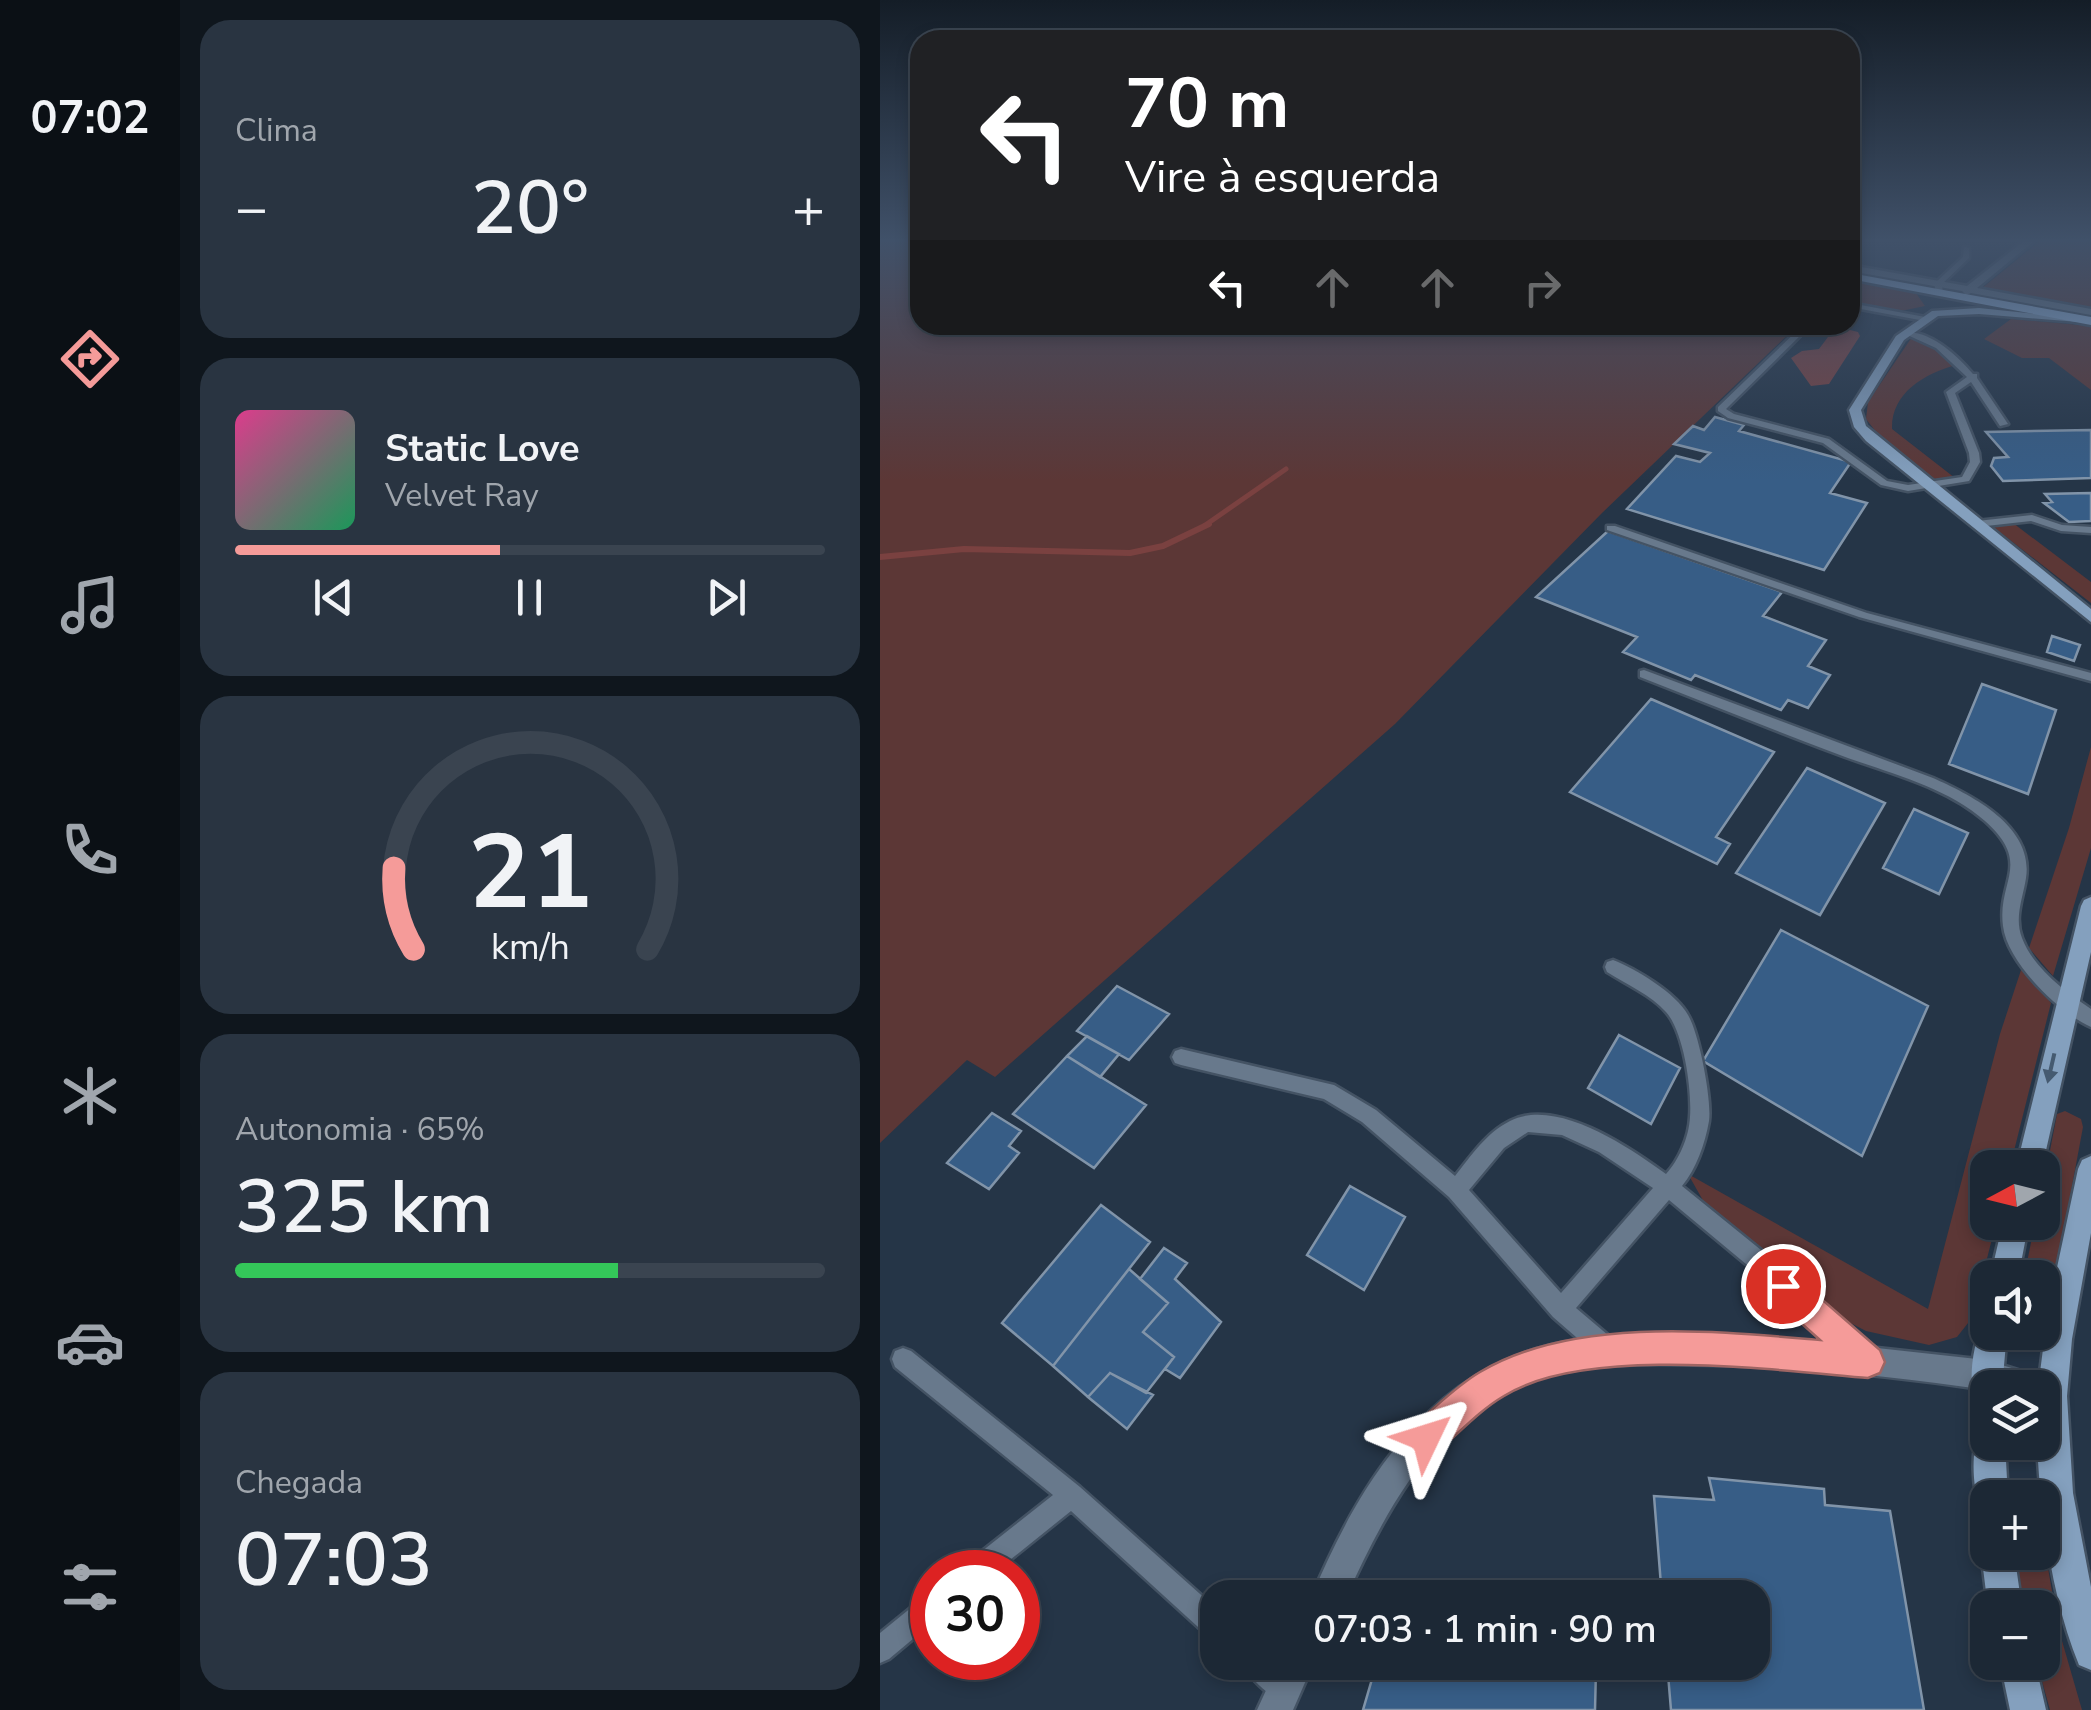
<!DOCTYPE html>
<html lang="pt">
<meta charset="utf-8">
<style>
body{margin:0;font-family:"Nunito Sans",sans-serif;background:#293441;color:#f1f3f6;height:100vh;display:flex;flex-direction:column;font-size:38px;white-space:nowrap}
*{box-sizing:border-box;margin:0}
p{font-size:32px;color:#a0a6ad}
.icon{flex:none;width:55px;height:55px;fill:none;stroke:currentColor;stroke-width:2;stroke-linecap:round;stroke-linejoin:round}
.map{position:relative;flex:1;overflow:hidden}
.details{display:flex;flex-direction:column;gap:20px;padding:20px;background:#0f161d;width:700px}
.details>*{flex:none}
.guide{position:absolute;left:30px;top:30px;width:950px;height:305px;border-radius:30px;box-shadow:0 5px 15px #0003,0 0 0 2px #3a4450;background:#202124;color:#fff;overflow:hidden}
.needle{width:65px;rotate:263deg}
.controls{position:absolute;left:1090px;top:1150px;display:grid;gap:20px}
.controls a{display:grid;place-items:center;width:90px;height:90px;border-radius:20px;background:#1c2835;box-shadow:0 5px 15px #0003,0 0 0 2px #3a4450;font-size:50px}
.speed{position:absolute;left:30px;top:1550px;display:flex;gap:20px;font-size:50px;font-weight:700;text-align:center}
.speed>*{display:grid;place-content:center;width:130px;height:130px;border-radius:50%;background:#1c2835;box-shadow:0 5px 15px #0003,0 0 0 2px #3a4450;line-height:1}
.speed .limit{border:15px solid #d22;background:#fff;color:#111}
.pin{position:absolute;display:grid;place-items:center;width:85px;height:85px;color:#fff;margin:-42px;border:5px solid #fff;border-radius:50%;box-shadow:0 2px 10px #0007}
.me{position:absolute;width:110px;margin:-55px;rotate:49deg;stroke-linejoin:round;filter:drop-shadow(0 0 8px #0008)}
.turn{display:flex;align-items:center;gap:35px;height:210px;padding:0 50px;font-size:45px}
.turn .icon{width:130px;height:130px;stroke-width:2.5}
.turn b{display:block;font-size:70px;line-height:85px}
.lanes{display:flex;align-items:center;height:95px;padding:0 50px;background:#0003;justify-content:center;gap:50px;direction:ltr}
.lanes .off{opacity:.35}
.big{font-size:75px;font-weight:600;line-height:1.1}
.details .tile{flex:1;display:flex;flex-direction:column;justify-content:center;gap:15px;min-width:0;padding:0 35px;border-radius:30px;background:#293441}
.details .dial{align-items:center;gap:0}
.dial svg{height:260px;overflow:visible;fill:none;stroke:#3a4450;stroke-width:7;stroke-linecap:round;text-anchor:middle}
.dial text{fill:#f1f3f6;stroke:none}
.song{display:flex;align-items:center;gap:30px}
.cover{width:120px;height:120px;border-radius:15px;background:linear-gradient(135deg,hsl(330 70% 55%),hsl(150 70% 35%))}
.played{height:10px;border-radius:5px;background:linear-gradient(90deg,#f59b99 45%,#3a4450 45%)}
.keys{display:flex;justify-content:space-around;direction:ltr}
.heat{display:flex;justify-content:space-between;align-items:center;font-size:55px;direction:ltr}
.charge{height:15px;border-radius:8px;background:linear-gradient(90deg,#34c759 65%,#3a4450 0)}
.trip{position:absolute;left:320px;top:1580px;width:570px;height:100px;border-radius:30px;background:#1c2835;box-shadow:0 5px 15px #0003,0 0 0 2px #3a4450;font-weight:600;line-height:100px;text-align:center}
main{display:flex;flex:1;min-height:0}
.tab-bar{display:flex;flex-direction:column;width:180px;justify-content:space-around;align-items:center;background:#0b1015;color:#a0a6ad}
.tab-bar .icon{width:70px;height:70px}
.tab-bar .selected{color:#f59b99}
.tab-bar b{font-size:45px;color:#f1f3f6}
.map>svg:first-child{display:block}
.green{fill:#5c3736}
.water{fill:#7a4140}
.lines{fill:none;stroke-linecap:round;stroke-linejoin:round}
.stream-far1{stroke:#7a4140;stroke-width:5}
.stream{stroke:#7a4140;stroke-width:6}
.building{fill:#375d86;stroke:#8194a9;stroke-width:2.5}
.lane-casing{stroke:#445364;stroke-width:5}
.street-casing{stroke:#445364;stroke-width:5}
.secondary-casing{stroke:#445364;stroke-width:5}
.primary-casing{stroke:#445364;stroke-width:5}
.lane{fill:#68798c;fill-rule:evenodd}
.street{fill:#68798c;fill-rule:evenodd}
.secondary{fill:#84a0be;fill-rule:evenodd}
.primary{fill:#9abde5;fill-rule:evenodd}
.oneway{fill:#455a70}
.route{fill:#f59b99;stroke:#9f6563;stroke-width:2.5}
</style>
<main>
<nav class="tab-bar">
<b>07:02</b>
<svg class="icon selected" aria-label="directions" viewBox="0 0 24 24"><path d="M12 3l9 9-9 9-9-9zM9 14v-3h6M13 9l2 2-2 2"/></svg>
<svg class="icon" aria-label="music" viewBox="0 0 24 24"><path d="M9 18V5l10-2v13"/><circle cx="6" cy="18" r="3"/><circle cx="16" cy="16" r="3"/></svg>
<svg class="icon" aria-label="phone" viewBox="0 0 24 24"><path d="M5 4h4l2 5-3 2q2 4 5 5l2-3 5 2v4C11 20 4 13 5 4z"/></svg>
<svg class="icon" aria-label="climate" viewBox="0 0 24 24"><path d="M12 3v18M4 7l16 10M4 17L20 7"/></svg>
<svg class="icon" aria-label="car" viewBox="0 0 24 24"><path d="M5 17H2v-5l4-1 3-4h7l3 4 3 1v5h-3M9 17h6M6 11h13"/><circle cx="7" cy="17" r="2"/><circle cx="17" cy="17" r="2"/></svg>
<svg class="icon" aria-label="filters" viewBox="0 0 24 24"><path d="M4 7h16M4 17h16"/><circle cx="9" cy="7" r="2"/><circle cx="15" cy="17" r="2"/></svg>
</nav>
<section class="details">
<div class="tile"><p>Clima</p>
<div class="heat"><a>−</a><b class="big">20°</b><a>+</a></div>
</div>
<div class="tile">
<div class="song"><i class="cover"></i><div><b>Static Love</b><p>Velvet Ray</p></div></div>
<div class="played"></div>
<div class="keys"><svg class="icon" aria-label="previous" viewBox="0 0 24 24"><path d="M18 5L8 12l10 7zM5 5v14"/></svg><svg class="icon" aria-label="pause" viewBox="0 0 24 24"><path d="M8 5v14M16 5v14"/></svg><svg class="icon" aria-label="next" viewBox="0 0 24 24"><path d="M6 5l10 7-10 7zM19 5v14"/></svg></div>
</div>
<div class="tile dial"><svg viewBox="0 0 100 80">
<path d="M14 69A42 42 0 1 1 86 69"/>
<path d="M14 69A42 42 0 0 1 8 44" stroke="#f59b99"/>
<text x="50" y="56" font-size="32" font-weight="700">21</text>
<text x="50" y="72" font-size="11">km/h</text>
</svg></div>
<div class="tile"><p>Autonomia · 65%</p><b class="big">325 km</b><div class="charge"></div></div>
<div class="tile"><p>Chegada</p><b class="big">07:03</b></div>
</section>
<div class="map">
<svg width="1211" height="1710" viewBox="0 0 1211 1710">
<rect width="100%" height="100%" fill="#253547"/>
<path class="green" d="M0 241H40V325H918L722 513 515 724 115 1077 87 1060 0 1143Z
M1160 241H1211V308L1101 289Z
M970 280 1036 293 1045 306 1016 312 970 304Z
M1131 319 1211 326V390L1169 358H1142L1104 339Z
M1032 337 1050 343 1076 365C1044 374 1011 393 1012 429L1075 478 1055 480 1000 437 986 419 988 402Z
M1133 523 1211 582V603L1112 526Z
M1211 747V848L1173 976 1149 948 1189 828Z
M1142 967 1171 1003 1130 1167 1108 1168V1222L1116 1223 1092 1318 1077 1337 1049 1345 986 1331 957 1316 825 1204 808 1174 1048 1309 1120 1034Z
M1185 1111 1201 1119 1203 1127 1165 1331 1161 1339H1150L1143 1333 1162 1332V1278L1144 1277 1155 1223 1162 1222 1163 1187 1177 1114Z
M1163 1538 1178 1627 1202 1710H1170L1157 1663 1162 1662V1608L1144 1607 1134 1553 1162 1552Z"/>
<path class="water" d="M950 325 978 332 980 336 949 384 931 386 911 358 922 351 939 349 954 329Z"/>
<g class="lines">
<path class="stream-far1" d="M324 526 406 469"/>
<path class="stream" d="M0 557 84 549 250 553 283 546 329 524"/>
</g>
<path class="building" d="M835 417 864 425 859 431 971 462 950 493 987 503 944 570 747 509 796 456 820 462 830 453 794 444 813 426 824 430Z
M1211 430V478L1123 481 1111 466 1114 458 1128 457 1106 432Z
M1211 493V521L1189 522 1164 503 1172 502 1165 494Z
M728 531 902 592 883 616 946 640 928 666 950 675 928 708 908 700 901 710 815 675 811 680 743 652 757 637 656 597Z
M1172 636 1200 645 1194 661 1167 652Z
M1102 684 1176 710 1148 794 1069 764Z
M771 699 894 752 836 837 850 844 837 864 690 792Z
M927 768 1005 803 940 915 856 873Z
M1034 809 1088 833 1059 894 1003 868Z
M901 930 1048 1006 982 1156 823 1061Z
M237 986 289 1014 249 1060 197 1031Z
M739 1035 800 1068 771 1124 708 1088Z
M207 1036 239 1054 220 1077 187 1056Z
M187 1056 266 1105 214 1168 133 1114Z
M112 1113 141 1131 129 1146 139 1153 109 1189 67 1163Z
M470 1186 525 1217 484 1290 427 1255Z
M221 1205 270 1242 173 1366 122 1323Z
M284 1248 307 1263 295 1279 341 1322 300 1378 285 1369 294 1357 263 1332 288 1303 260 1279Z
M249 1269 288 1303 263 1332 294 1357 266 1393 230 1373 208 1397 173 1366Z
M230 1373 273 1395 247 1429 208 1397Z
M829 1478 944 1489 945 1505 1010 1511 1044 1710H791L787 1662H872V1598H782L774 1496 834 1500Z
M497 1662H667L716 1669 715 1710H483Z"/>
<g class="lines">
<g class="lane-casing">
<path id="lane" d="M1084 247 1089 248V258L1062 284 1063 295H1057L1054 284 1083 257Z
M970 303 1045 317 1049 319 1045 321 970 307Z
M923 325H931L846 409 854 414 949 439 1007 481 1028 485 1082 477 1090 462 1089 453 1066 392 1087 377 1056 348 1023 333C1048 328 1077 355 1093 374H1097V378L1128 424 1120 426 1091 382 1075 393 1099 453 1100 462 1089 481 1028 491 1001 485 943 443 848 418 838 411V407Z
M1152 515 1182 525 1211 527V533L1181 531 1151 521 1097 527 1092 524 1097 521Z
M727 526H735L987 613 1211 673V681L979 617 727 530Z
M764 670 1053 778C1091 795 1154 826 1146 878 1143 898 1134 917 1142 938 1153 968 1186 992 1211 1009V1027C1179 1013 1127 962 1123 926 1117 880 1153 864 1105 821 1063 784 1003 772 952 752 888 728 824 702 760 677V671Z
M733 960C756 969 796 993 808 1015 819 1033 832 1100 829 1121 825 1144 816 1169 802 1186L881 1250 993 1351 996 1359 993 1367 985 1370 977 1367 866 1264 789 1200 696 1308 735 1341 738 1349 735 1357 727 1360 719 1357 673 1317 569 1197 482 1122 444 1099 301 1065 295 1063 292 1057 295 1051 301 1049 454 1085 496 1110 575 1176C591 1156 606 1133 630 1121 676 1097 749 1147 786 1174 799 1160 809 1137 810 1117 812 1090 804 1032 786 1012 771 995 746 984 727 972L725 967 727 962ZM648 1132 682 1135 719 1152 773 1188 681 1293 589 1190 624 1148Z
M23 1348 31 1351 200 1487 338 1610V1641L329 1637 191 1511 115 1572H84L87 1563 173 1495 15 1367 12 1359 15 1351Z
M52 1594V1623L9 1659 0 1663V1633L43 1598Z
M362 1662H395L413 1680 417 1689 413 1698 404 1702C388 1696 369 1678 362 1662Z"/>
</g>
<g class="street-casing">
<path id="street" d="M1144 241H1154L1097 288 1211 309V315L1091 293 1086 295 1082 291 970 271V265L1087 286Z
M766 1335 851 1336 979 1346 1106 1360 1160 1377 1164 1388 1162 1391V1388H1108V1390C1021 1377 931 1368 843 1365 786 1364 724 1361 669 1375 563 1402 507 1506 466 1598H431C477 1488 544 1377 668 1346 700 1338 733 1337 766 1335Z
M399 1662H434L413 1710H377Z"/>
</g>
<g class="secondary-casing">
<path id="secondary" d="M1099 308 1204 319 1199 322 1099 314 1058 316 1024 340 981 410 986 426 1211 609V622L986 441 974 427 969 410 1016 336 1052 311Z
M1211 897V952L1162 1168H1136L1201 906 1204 900Z
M1211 1156V1233L1192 1339 1187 1396 1193 1493 1211 1587V1670L1199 1665C1172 1600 1160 1512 1157 1442H1162V1388H1158L1168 1310 1198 1169 1202 1160Z
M1123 1222H1149L1138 1278H1110Z
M1108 1320V1332H1127L1122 1388H1108V1414L1097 1410C1087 1383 1092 1348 1103 1322Z
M1108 1428V1442H1125L1128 1498H1108V1512L1101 1509C1092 1489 1091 1452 1099 1431Z
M1105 1540 1108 1552H1134L1142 1608H1108L1101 1552Z
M1120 1662H1155L1166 1710H1130Z"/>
</g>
<g class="primary-casing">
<path id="primary" d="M970 273 1211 317V325L970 279Z"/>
</g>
<use href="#lane" class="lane"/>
<use href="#street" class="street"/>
<use href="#secondary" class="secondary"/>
<use href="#primary" class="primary"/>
</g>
<defs><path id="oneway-solid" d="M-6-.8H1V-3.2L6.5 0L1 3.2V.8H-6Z" transform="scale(2.5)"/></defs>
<use class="oneway" href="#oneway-solid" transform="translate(1171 1068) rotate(103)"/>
<linearGradient id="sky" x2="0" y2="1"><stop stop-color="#141d27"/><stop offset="0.5" stop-color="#405169"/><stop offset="1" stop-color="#405169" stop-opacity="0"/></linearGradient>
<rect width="1211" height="481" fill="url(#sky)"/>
<path class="route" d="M903 1270 914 1275 1000 1350 1005 1362 1000 1373 988 1378C894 1370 706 1345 624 1396 600 1410 580 1432 559 1450L546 1455 534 1450 529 1438 534 1425C555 1408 576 1386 600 1372 694 1316 836 1331 940 1340L892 1297 887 1286 892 1275Z"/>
</svg>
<div class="controls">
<a><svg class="needle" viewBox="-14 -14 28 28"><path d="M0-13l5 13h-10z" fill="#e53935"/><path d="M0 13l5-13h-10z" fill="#a0a6ad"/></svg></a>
<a><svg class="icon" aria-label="sound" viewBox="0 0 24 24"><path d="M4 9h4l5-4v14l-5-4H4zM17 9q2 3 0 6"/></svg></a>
<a><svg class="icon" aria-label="layers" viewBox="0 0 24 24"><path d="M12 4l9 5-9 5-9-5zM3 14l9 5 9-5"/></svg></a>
<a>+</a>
<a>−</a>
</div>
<div class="speed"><div class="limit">30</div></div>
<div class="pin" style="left:903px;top:1286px;background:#d93025"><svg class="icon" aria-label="arrive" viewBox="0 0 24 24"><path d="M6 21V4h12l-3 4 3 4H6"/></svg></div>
<svg class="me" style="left:546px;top:1438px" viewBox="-20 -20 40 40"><path d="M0-17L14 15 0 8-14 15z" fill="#f59b99" stroke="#fff" stroke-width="4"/></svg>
<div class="trip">07:03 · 1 min · 90 m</div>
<div class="guide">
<div class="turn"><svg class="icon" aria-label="left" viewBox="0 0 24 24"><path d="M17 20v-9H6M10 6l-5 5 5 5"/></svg><div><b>70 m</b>Vire à esquerda</div></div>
<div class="lanes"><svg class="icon" aria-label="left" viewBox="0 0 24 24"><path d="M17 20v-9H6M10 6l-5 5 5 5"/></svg><svg class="icon off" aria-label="ahead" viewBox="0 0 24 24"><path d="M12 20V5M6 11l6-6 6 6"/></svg><svg class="icon off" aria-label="ahead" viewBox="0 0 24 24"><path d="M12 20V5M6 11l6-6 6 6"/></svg><svg class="icon off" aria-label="right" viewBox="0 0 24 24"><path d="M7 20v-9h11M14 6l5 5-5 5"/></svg></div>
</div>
</div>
</main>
